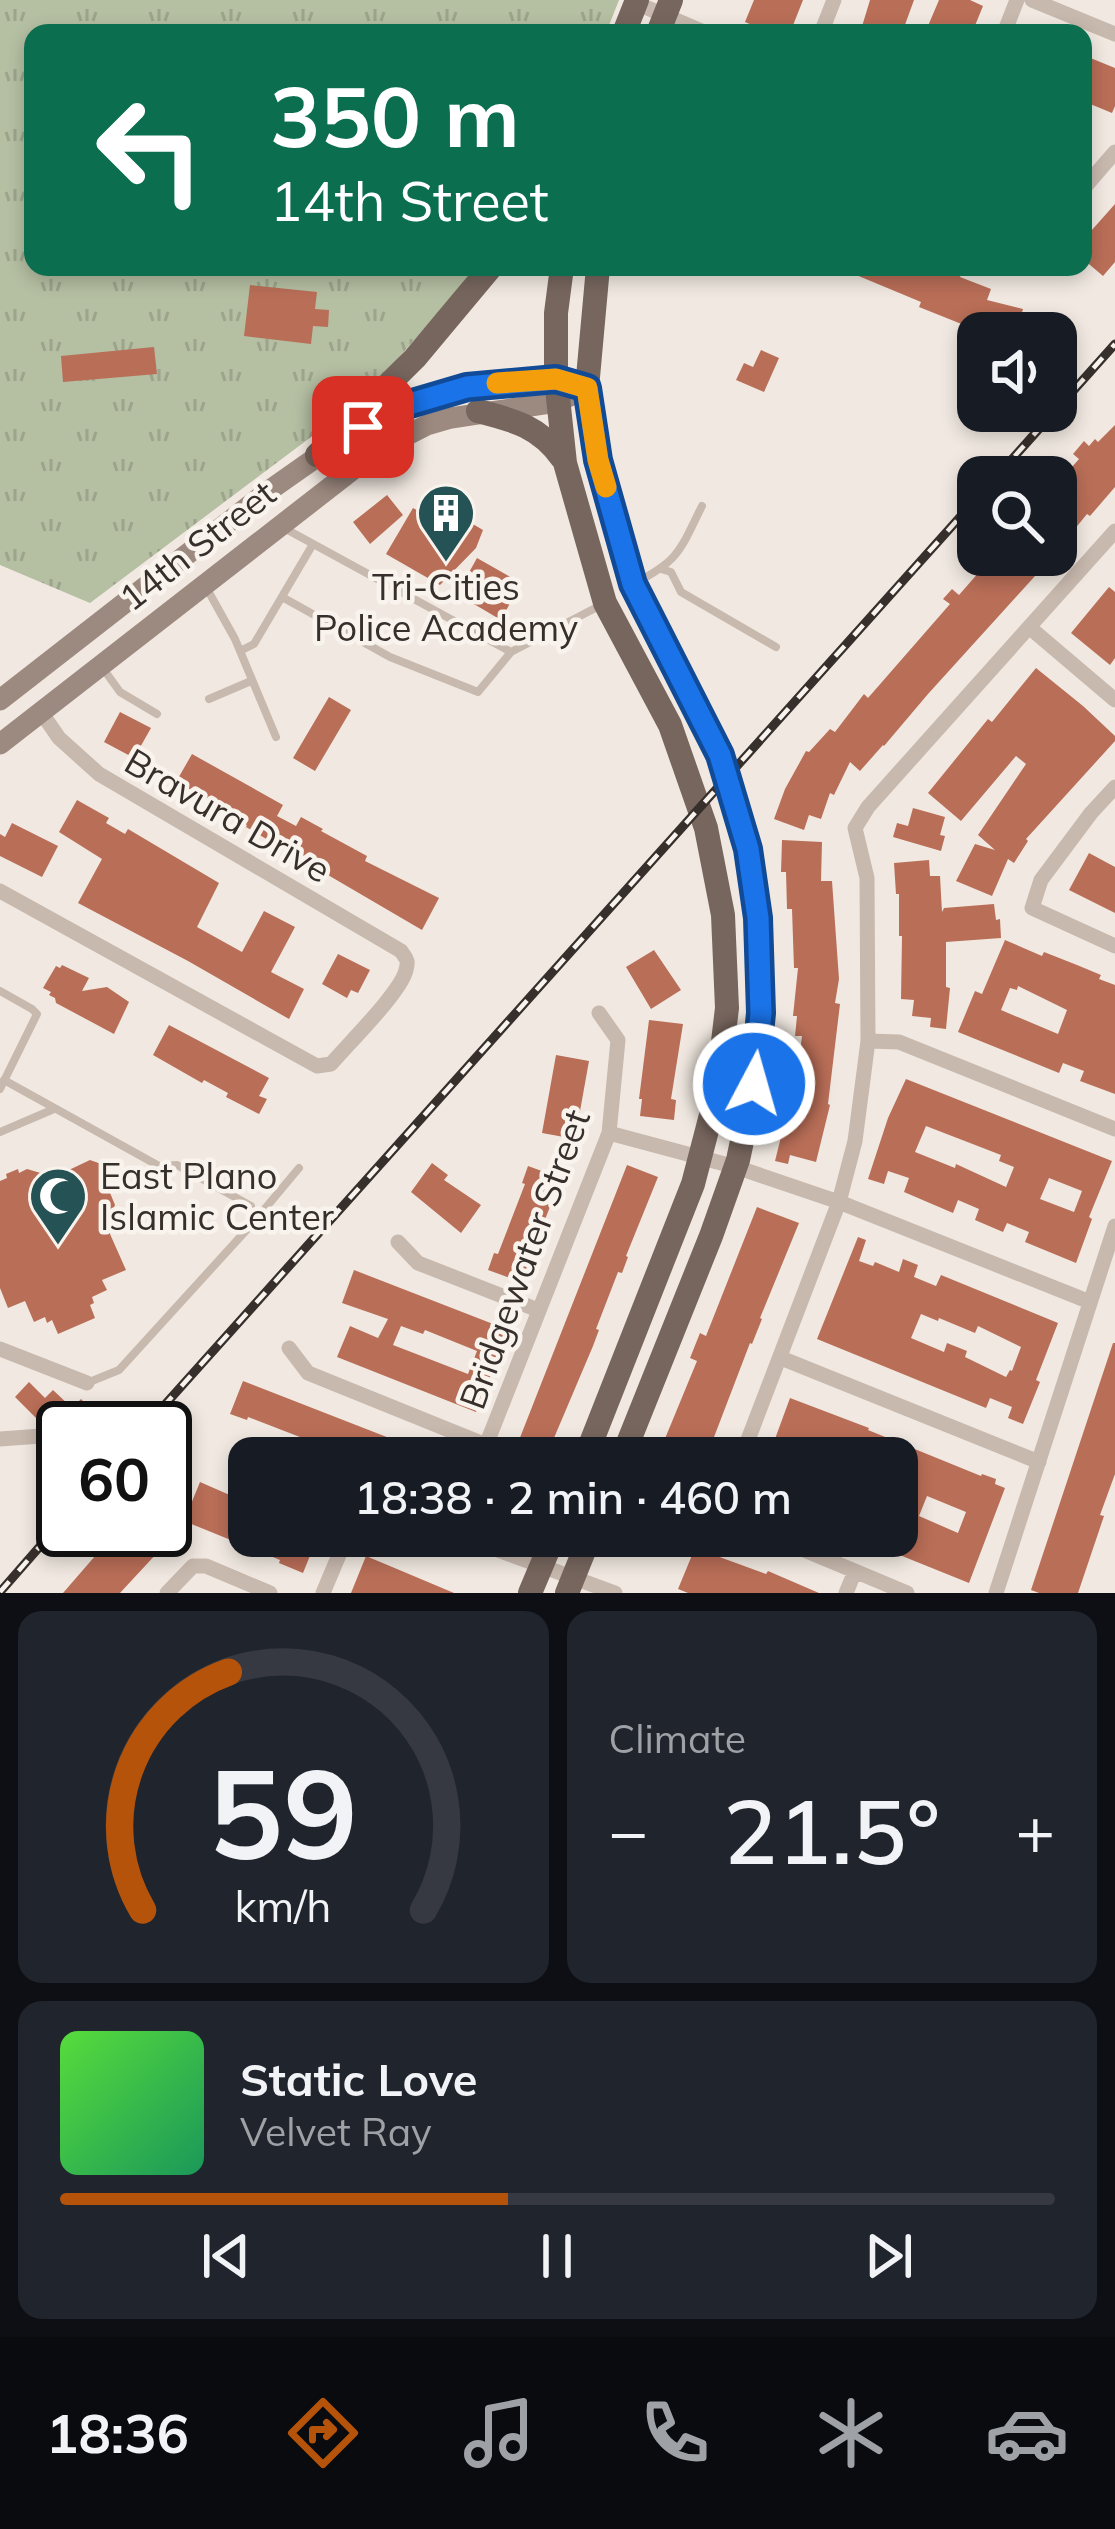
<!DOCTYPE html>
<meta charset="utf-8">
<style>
body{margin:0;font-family:Mulish,sans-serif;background:#20242c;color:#f1f3f6;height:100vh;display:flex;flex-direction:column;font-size:45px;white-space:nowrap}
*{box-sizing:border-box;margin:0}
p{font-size:39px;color:#9ea1a6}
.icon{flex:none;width:66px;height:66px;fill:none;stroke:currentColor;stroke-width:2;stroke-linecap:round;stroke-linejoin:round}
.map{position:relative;height:1593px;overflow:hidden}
.panel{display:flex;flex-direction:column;gap:18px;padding:18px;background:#0d0f14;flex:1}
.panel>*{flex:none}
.banner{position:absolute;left:24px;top:24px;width:1068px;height:252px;border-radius:24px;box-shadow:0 6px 18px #0003;background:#0b6e4f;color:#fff;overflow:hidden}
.fabs{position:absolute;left:957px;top:312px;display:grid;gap:24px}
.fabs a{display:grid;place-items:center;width:120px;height:120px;border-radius:24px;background:#171b24;box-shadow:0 6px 18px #0003;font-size:60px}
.speed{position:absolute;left:36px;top:1401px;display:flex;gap:24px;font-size:60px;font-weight:700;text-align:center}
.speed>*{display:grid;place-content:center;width:156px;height:156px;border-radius:50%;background:#171b24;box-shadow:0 6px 18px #0003;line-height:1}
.speed .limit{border:6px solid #111;border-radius:18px;background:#fff;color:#111}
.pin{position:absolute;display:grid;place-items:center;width:102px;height:102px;color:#fff;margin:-51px;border-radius:24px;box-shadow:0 6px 18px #0006}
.me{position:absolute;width:132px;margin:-66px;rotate:6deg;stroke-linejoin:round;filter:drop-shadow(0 0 9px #0008)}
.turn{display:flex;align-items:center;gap:42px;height:252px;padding:0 48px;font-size:54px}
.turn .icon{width:156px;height:156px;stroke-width:2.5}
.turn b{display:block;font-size:84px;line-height:102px}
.big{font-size:90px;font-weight:600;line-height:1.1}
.panel .widget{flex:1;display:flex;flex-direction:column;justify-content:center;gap:18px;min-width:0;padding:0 42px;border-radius:24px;background:#20242c}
.panel .dial{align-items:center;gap:0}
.dial svg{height:312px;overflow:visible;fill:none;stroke:#363941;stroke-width:7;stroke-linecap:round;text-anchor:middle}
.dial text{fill:#f1f3f6;stroke:none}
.song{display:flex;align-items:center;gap:36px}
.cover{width:144px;height:144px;border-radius:18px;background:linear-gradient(135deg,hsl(110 70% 55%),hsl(150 70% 35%))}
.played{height:12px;border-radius:6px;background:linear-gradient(90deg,#b45309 45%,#363941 45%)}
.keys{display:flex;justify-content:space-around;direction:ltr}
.heat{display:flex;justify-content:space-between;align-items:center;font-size:66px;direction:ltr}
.panel .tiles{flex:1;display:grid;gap:18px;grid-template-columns:1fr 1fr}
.widget:last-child{grid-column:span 2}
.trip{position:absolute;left:228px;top:1437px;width:690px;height:120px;border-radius:24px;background:#171b24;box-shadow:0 6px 18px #0003;font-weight:600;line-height:120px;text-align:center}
.menu{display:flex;height:192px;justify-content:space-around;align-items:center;background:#090b0e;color:#9ea1a6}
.menu .icon{width:84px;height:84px}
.menu .current{color:#b45309}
.menu b{font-size:54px;color:#f1f3f6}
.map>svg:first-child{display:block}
.grass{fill:url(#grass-tufts)}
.building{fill:#b96e57;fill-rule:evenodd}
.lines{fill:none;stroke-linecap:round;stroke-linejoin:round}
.service{stroke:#c8b9ae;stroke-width:8}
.minor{stroke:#c8b9ae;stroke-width:15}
.secondary{stroke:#9c897f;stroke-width:21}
.primary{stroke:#77665e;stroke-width:24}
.rail-casing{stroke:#372f2b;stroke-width:9}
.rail{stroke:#f9f3ed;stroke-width:4.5;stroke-dasharray:14;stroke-linecap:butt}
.route-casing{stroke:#114b97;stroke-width:30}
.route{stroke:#1a73e8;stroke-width:21}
.slow{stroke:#f59e0b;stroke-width:21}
.labels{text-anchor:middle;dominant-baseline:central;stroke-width:9;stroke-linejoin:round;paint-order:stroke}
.street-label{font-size:36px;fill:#372f2b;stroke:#f9f3ed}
.poi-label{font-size:36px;fill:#372f2b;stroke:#f9f3ed}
</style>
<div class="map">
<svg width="1115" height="1593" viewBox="0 0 1115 1593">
<defs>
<pattern id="grass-tufts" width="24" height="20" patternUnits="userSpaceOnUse" patternTransform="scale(3)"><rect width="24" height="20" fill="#b5bfa2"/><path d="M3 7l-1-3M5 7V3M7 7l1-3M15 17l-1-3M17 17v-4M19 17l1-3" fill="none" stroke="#9ca48c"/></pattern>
</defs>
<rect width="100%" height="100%" fill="#f1e9e1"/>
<path class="grass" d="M0 0H619L606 33H33V267H475L435 317 391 366 335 419 90 603 0 565Z"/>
<path class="building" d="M754 0H803L790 33H771L745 22Z
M870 0H914L902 33H860Z
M939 0H970L983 6 972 33H925Z
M1083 55 1115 68V106L1112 113 1083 101Z
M1115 204V262L1103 276 1083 259V240Z
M837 267H949L962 272 960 277 991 289 987 300 1023 309 1016 333H984L919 307 921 302Z
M250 285 317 292 315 309 329 310 328 327 313 326 311 344 244 336Z
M154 347 157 374 63 382 61 356Z
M761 350 779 358 764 392 736 380 744 363 753 367Z
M1115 425V487L1090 516 1087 514 1056 552V485L1079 459 1073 454 1084 441 1089 446 1095 439 1098 442Z
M387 495 403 515 370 544 353 522Z
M413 508 457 532 466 520 483 530 476 548 440 585 386 554Z
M989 555H1054L928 694 884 746 883 745 860 771 850 762 834 795 830 793 821 819 809 815 804 830 774 819 785 789 806 751 809 752 830 729 835 732 864 694 868 698 950 604 943 599 952 589 959 595 987 563 984 561Z
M477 558 521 583 501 620 457 594Z
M1109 587 1115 592V658L1110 665 1071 633Z
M1036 668 1083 706 1115 736V741L1026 839 1028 841 1014 863 1008 859 992 896 956 881 975 844 995 850 978 835 1026 764 1016 756 961 821 928 793 988 719 992 722Z
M329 697 351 710 315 771 293 758Z
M120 712 151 728 134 758 104 742Z
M192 754 283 805 277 816 296 826 301 817 323 829 321 831 367 856 365 861 439 898 422 930 246 827 247 825 210 805 212 801 176 782Z
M77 800 109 818 106 823 125 834 128 829 219 883 197 927 242 952 264 911 295 927 271 972 304 989 289 1019 188 961 78 903 102 859 59 832Z
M913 808 945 817 940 835 945 836 941 851 893 837 897 823 908 826Z
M12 823 58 846 42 877 0 856V834L5 837Z
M782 840 822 842 821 881H832L839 979 835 1003 840 1004 828 1104 830 1105 816 1162 790 1155 788 1164 775 1161 785 1121 778 1119 790 1059 799 1060 802 1036H795L797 1016H793L798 968H794L792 909H787L786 872H781Z
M1089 853 1115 867V913L1069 890Z
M929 860 930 876H940L942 912 944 908 994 904 996 920 1000 919 1001 938 946 942V987L950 988 946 1029 930 1027 931 1018 912 1016 914 1000 901 999 902 936H899V894H896L894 863Z
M1005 940 1042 956 1044 952 1077 965 1101 975 1099 979 1115 985V1094L1080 1081 1084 1071 1063 1063 1059 1073 958 1032 975 991 982 994ZM1018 986 1067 1010 1058 1034 1001 1010 1010 988 1017 990Z
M654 950 681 990 651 1009 626 967Z
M338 954 370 970 358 993 351 990 347 998 322 984Z
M62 965 89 978 82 991 107 987 129 1002 114 1034 56 1003 55 998 49 995 51 992 43 988 56 966 60 968Z
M649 1020 683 1024 671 1099 676 1100 674 1120 640 1116 642 1099H639Z
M169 1025 269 1078 259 1096 267 1099 259 1114 226 1097 228 1093 204 1080 202 1083 153 1055Z
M556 1055 589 1061 575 1139 542 1133Z
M906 1079 1112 1161 1089 1217 1092 1219 1076 1263 1025 1242 1029 1232 1007 1223 1003 1232 975 1220 979 1209 958 1200 953 1213 904 1192 909 1178 888 1171 884 1184 868 1179 888 1118ZM926 1126 1001 1155 999 1161 1014 1167 1006 1187 956 1164 955 1168 915 1152ZM1049 1178 1082 1191 1074 1212 1040 1199Z
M90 1160 104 1165 110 1182 106 1183 115 1205 106 1225 126 1270 102 1280 107 1290 92 1297 94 1303 90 1305 95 1318 58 1334 52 1320 47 1323 45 1317 34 1322 25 1301 8 1308 0 1288V1181L7 1178 6 1174 18 1169 19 1173 27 1169 54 1177Z
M432 1163 448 1175 444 1180 481 1205 461 1233 411 1192Z
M627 1165 658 1177 626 1256 628 1257 622 1273 618 1272 596 1329 599 1330 593 1346 551 1445 553 1446 548 1458H512Z
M528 1166 561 1178 521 1282 488 1270 494 1253 498 1254 525 1184 522 1183Z
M757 1207 799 1223 760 1318 762 1319 752 1344 750 1343 706 1458H657L697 1361 690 1358 700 1333 706 1336Z
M858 1237 866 1240 859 1261 873 1266 875 1262 899 1272 903 1259 918 1265 914 1277 936 1286 941 1275 1058 1323 1036 1380 1040 1382 1023 1424 1008 1418 1012 1407 990 1398 986 1408 817 1339ZM921 1314 938 1321 939 1318 975 1333 978 1326 1021 1347 1012 1371 1010 1370 1006 1377 965 1357 967 1351 947 1343 944 1352 911 1338Z
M354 1270 506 1329 504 1334 507 1335 476 1412 337 1357 350 1326 378 1338 388 1319 342 1303ZM401 1326 423 1334 425 1330 477 1351 468 1374 393 1345Z
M1113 1343H1115V1474L1100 1515 1104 1516 1078 1593H1039L1031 1590Z
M243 1381 438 1457V1458H344L317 1448 318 1444 248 1417 247 1420 230 1414Z
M29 1382 45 1398 53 1390 72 1408 81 1399 103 1422 97 1428H63L55 1437 50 1428 42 1424 15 1397Z
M790 1398 869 1428 868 1430 981 1476 982 1474 996 1479 995 1484 1005 1488 969 1583 855 1537 897 1536V1458H768ZM927 1496 966 1512 958 1533 919 1516Z
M200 1482 232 1496 234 1493 249 1499V1536H318L303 1573 279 1563 280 1560 184 1521Z
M124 1530H133L158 1552 120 1593H63L102 1548 105 1551Z
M695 1548 766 1574 768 1571 819 1593H688L678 1589Z
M366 1556 397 1569 454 1593H351Z"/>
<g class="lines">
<path class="service" d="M284 528 511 652 603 604
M661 569 671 572 681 592 776 647
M635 583C680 560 680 550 702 506
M206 587 235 639 276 737
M282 597 390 657 478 692 511 652
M240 651 254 644 313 544
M102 667 120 692 157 714
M209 699 251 681
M0 991 32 1009 37 1014 0 1089
M4 1080 159 1166 177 1165 251 1206 252 1224 119 1370 87 1383
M0 1132 54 1109
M253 1223 299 1168"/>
<path class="minor" d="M1032 0 1115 34
M636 3 706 33
M821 33 834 0
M1004 33 1017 0
M1083 189 1115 152
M1029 627 1115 700
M1115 787 1091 813 1041 880 1032 908 1115 946
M0 891 317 1066 331 1064C348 1044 401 992 406 970 409 959 406 959 401 951L99 774 59 738 41 712
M868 1041 899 1042 1115 1129
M609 1133 736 1167 839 1202 1090 1302
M398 1242 418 1263 538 1310
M289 1348 308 1373 486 1445
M0 1349 87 1383
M781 1358 1039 1462
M0 1439 41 1436
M481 1458 609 1133 618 1040 599 1013
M741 1458 839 1202 855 1141 868 1041 867 878 855 828 868 807 1115 531
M460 1536 615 1593
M771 1536 907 1593
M167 1593 193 1566H206L270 1593
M323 1593 347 1536
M846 1593 855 1571
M996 1593 1115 1226"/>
<path class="secondary" d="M0 700 267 492 341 440 406 405 447 391 496 383 556 379 569 383
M0 744 378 450 427 425 451 418 557 402 587 388"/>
<path class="primary" d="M624 33 637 0
M658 33 671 0
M562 267 556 313V379L565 463 605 603 670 725 706 828 723 915 727 1008 717 1092 693 1184 585 1458
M598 267 587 388 598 460 633 584 720 755 748 849 758 918 761 1013 754 1085 738 1160 711 1236 622 1458
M478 411C514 420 540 427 562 458
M317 455 415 358 491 267
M530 1593 554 1536
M567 1593 590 1536"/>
<g class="rail-casing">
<path id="rail" d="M1056 410 1115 344
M996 477 1055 411
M144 1428 978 497
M0 1592 63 1520"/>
</g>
<use href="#rail" class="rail"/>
</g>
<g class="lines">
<g class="route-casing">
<path id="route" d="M363 427 406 405 467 387 556 379 587 388 598 460 633 584 720 755 748 849 758 918 761 1013 754 1084"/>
</g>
<use href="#route" class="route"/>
<path class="slow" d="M497 383 556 379 587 388 598 460 606 487"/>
</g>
<defs>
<g id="building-pin" transform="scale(3)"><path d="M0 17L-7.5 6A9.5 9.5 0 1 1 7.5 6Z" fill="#255255" stroke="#f9f3ed"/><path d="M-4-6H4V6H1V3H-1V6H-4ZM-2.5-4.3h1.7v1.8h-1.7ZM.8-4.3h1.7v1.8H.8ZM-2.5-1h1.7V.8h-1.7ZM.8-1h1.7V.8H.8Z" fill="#fff"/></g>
<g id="mosque-pin" transform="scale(3)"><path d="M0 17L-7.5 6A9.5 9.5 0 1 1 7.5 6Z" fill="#255255" stroke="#f9f3ed"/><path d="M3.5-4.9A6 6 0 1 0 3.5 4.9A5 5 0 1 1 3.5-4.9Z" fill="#fff"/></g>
</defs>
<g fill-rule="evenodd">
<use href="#building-pin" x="446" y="513"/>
<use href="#mosque-pin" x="58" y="1196"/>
</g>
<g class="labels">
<g class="street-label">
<text transform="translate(197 545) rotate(-38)">14th Street</text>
<text transform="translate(228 815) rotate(30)">Bravura Drive</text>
<text transform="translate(524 1259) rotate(-70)">Bridgewater Street</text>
</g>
<g class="poi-label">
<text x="446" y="586">Tri-Cities<tspan x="446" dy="41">Police Academy</tspan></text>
<text x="100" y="1175" text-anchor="start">East Plano<tspan x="100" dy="41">Islamic Center</tspan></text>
</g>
</g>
</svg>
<div class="fabs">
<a><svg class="icon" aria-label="sound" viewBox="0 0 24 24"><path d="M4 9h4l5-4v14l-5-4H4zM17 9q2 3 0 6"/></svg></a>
<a><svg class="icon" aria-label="search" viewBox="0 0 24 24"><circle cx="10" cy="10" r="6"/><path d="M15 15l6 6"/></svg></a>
</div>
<div class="speed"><div class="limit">60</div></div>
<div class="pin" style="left:363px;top:427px;background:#d93025"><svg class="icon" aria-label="arrive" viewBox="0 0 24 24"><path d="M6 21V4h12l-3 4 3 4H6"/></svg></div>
<svg class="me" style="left:754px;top:1084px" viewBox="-20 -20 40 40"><circle r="17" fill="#1a73e8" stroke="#fff" stroke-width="3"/><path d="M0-11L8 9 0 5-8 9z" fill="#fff"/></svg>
<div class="trip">18:38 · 2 min · 460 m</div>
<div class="banner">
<div class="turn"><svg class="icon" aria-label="left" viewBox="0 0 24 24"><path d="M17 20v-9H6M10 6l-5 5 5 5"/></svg><div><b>350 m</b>14th Street</div></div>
</div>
</div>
<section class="panel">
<div class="tiles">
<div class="widget dial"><svg viewBox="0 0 100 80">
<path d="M14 69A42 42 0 1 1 86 69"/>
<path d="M14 69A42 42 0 0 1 36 8" stroke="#b45309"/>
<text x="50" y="56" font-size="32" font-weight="700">59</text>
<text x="50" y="72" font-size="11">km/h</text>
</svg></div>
<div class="widget"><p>Climate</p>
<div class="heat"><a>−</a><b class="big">21.5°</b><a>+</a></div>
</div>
<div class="widget">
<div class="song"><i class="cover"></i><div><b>Static Love</b><p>Velvet Ray</p></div></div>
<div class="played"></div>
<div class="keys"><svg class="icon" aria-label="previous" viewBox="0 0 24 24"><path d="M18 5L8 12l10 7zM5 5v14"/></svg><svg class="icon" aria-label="pause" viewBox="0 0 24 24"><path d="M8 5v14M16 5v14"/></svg><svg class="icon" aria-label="next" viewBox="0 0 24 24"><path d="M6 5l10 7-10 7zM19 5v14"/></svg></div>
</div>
</div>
</section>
<nav class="menu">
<b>18:36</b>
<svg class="icon current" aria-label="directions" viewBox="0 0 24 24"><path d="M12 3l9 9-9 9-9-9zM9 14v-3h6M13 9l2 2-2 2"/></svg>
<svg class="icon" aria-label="music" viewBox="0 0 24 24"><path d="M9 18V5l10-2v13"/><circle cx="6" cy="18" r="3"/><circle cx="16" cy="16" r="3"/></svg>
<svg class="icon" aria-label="phone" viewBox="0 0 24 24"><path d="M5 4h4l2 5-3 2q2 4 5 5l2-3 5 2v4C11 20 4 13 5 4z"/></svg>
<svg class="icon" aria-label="climate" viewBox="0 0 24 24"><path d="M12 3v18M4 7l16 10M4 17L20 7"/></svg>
<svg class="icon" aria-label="car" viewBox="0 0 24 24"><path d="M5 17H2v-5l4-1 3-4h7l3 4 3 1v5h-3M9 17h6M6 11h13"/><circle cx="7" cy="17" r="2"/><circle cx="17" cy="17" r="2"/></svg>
</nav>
